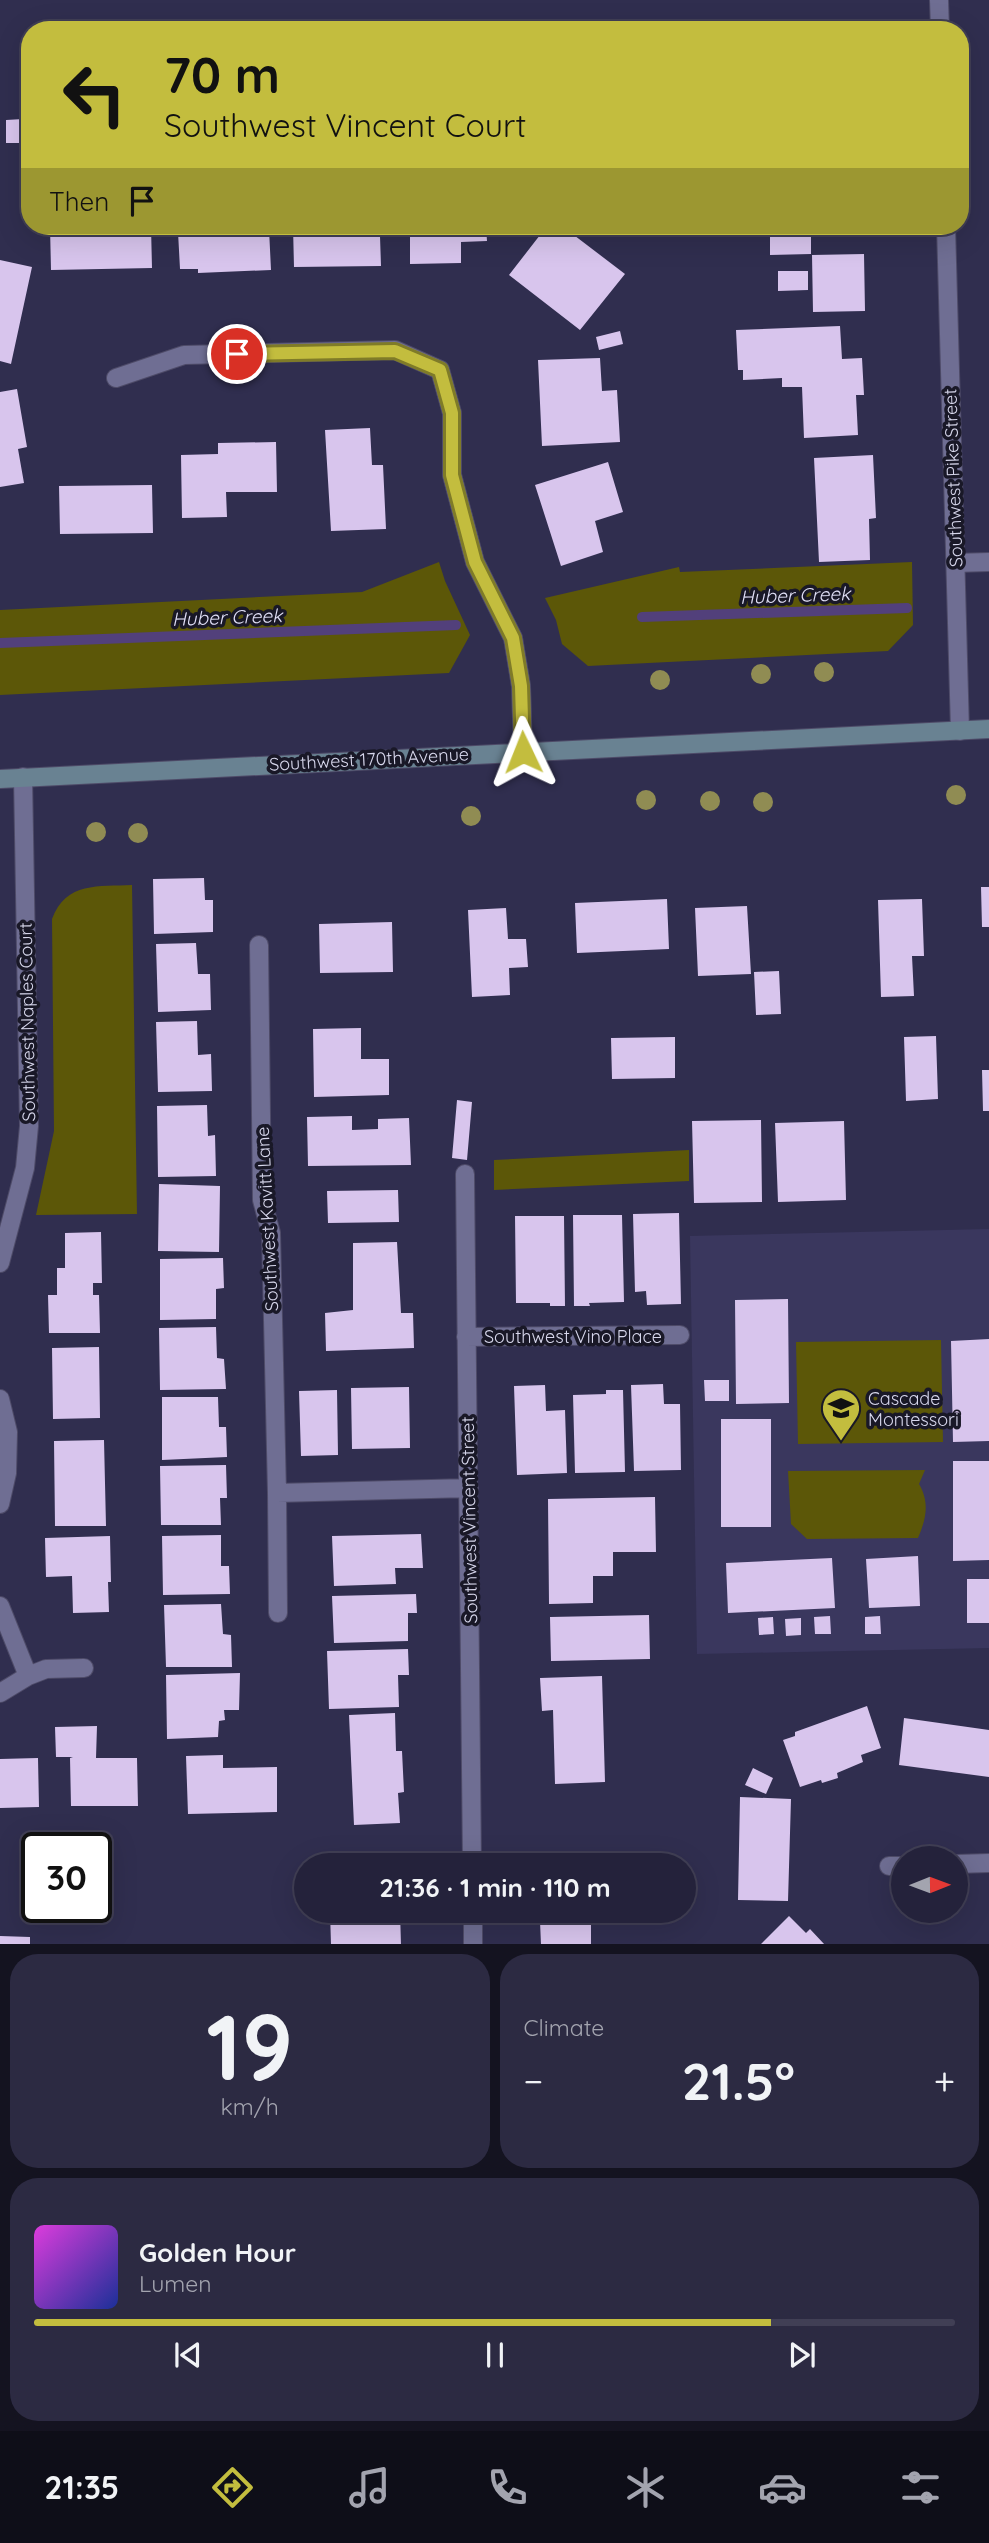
<!DOCTYPE html>
<meta charset="utf-8">
<style>
body{margin:0;font-family:Quicksand,sans-serif;background:#2c2a42;color:#f1f3f6;height:100vh;display:flex;flex-direction:column;font-size:26px;white-space:nowrap}
*{box-sizing:border-box;margin:0}
p{font-size:23px;color:#a3a4af}
.icon{flex:none;width:38px;height:38px;fill:none;stroke:currentColor;stroke-width:2;stroke-linecap:round;stroke-linejoin:round}
.map{position:relative;height:1944px;overflow:hidden}
.details{display:flex;flex-direction:column;gap:10px;padding:10px;background:#141320;flex:1}
.details>*{flex:none}
.top-card{position:absolute;left:21px;top:21px;width:948px;height:214px;border-radius:28px;box-shadow:0 7px 28px #0002,0 0 0 2px #413f55;background:#c3bd3e;color:#111;overflow:hidden}
.needle{width:46px;rotate:89deg}
.buttons{position:absolute;left:891px;top:1846px;display:grid;gap:14px}
.buttons a{display:grid;place-items:center;width:77px;height:77px;border-radius:50%;background:#24223b;box-shadow:0 7px 28px #0002,0 0 0 2px #413f55;font-size:35px}
.speed{position:absolute;left:21px;top:1832px;display:flex;gap:14px;font-size:35px;font-weight:700;text-align:center}
.speed>*{display:grid;place-content:center;width:91px;height:91px;border-radius:50%;background:#24223b;box-shadow:0 7px 28px #0002,0 0 0 2px #413f55;line-height:1}
.speed .limit{border:4px solid #111;border-radius:10px;background:#fff;color:#111}
.pin{position:absolute;display:grid;place-items:center;width:60px;height:60px;color:#fff;margin:-30px;border:4px solid #fff;border-radius:50%;box-shadow:0 2px 7px #0007}
.me{position:absolute;width:77px;margin:-38px;rotate:358deg;stroke-linejoin:round;filter:drop-shadow(0 0 5px #0008)}
.turn{display:flex;align-items:center;gap:24px;height:147px;padding:0 28px;font-size:32px}
.turn .icon{width:91px;height:91px;stroke-width:2.5}
.turn b{display:block;font-size:49px;line-height:60px}
.then{display:flex;align-items:center;height:66px;padding:0 28px;background:#0003;gap:14px;font-size:26px}
.big{font-size:52px;font-weight:700;line-height:1.1}
.details .tile{flex:1;display:flex;flex-direction:column;justify-content:center;gap:10px;min-width:0;padding:0 24px;border-radius:28px;background:#2c2a42}
.details .dial{align-items:center;gap:0}
.dial b{font-size:91px;line-height:1}
.song{display:flex;align-items:center;gap:21px}
.cover{width:84px;height:84px;border-radius:10px;background:linear-gradient(135deg,hsl(300 70% 55%),hsl(230 70% 35%))}
.played{height:7px;border-radius:4px;background:linear-gradient(90deg,#c3bd3e 80%,#413f55 80%)}
.keys{display:flex;justify-content:space-around;direction:ltr}
.heat{display:flex;justify-content:space-between;align-items:center;font-size:38px;direction:ltr}
.details .tiles{flex:1;display:grid;gap:10px;grid-template-columns:1fr 1fr}
.tile:last-child{grid-column:span 2}
.trip{position:absolute;left:294px;top:1853px;width:402px;height:70px;border-radius:35px;background:#24223b;box-shadow:0 7px 28px #0002,0 0 0 2px #413f55;font-weight:700;line-height:70px;text-align:center}
.tab-bar{display:flex;height:112px;justify-content:space-around;align-items:center;background:#0e0e18;color:#a3a4af}
.tab-bar .icon{width:49px;height:49px}
.tab-bar .active{color:#c3bd3e}
.tab-bar b{font-size:32px;color:#f1f3f6}
.map>svg:first-child{display:block}
.built{fill:#3a375e}
.green{fill:#5c5708}
.lines{fill:none;stroke-linecap:round;stroke-linejoin:round}
.stream{stroke:#52407b;stroke-width:10}
.building{fill:#d8c5ed}
.lane-casing{stroke:#4e4b68;stroke-width:20}
.street-casing{stroke:#4e4b68;stroke-width:20}
.secondary-casing{stroke:#4e4b68;stroke-width:20}
.lane{stroke:#6f6e93;stroke-width:18}
.street{stroke:#6f6e93;stroke-width:18}
.secondary{stroke:#698292;stroke-width:18}
.tree{fill:#908c53}
.route-casing{stroke:#7f7b28;stroke-width:18}
.route{stroke:#c3bd3e;stroke-width:12}
.labels{text-anchor:middle;dominant-baseline:central;stroke-width:7;stroke-linejoin:round;paint-order:stroke}
.street-label{font-size:18px;fill:#d7d7ec;stroke:#191827}
.poi-label{font-size:18px;fill:#d7d7ec;stroke:#191827;text-anchor:start}
.water-label{font-size:19px;font-style:italic;fill:#e2e1f8;stroke:#191827}
</style>
<div class="map">
<svg width="989" height="1945" viewBox="0 0 989 1945">
<rect width="100%" height="100%" fill="#302e4f"/>
<path class="built" d="M989 1229V1648L697 1654 690 1236Z"/>
<path class="green" d="M439 562 445 581 470 635 449 673 0 695V610L362 592Z
M912 562 913 625 888 651 588 666 562 644 556 620 545 598 679 567 680 572Z
M132 885 137 1214 36 1215 54 1131 52 919C66 881 99 887 132 885Z
M689 1150V1181L494 1190V1160Z
M941 1340 943 1442 798 1444 796 1342Z
M925 1470 919 1484C930 1503 926 1519 918 1538L807 1539 791 1524 788 1471Z"/>
<g class="lines">
<path class="stream" d="M642 617 907 608
M0 643 456 625"/>
</g>
<path class="building" d="M23 119V143H6V120Z
M50 226H151L152 268 51 270Z
M293 226H319L320 236H380L381 266 294 267Z
M410 226H486L487 241 461 242V263L410 264Z
M547 226H562L625 274 580 330 509 275Z
M770 226H811V254L770 255Z
M269 229 271 270 198 273V269H180L178 232Z
M864 254 865 311 813 312 812 255Z
M0 260 32 267 11 364 0 361Z
M778 271H808V290L778 291Z
M840 326 842 359 862 358 864 395H856L858 435 804 438 802 387H782V378L743 380V370H738L736 330Z
M620 331 623 344 599 350 596 337Z
M600 358 602 391 617 390 620 442 542 446 538 360Z
M17 389 27 447 18 449 24 483 0 487V392Z
M370 428 372 465H383L386 529 331 531 325 430Z
M276 442 277 492H226L227 517 182 518 181 455 218 454V443Z
M873 455 876 518 869 519 870 560 819 562 814 458Z
M608 462 623 512 595 521 603 552 561 566 535 485Z
M152 485 153 533 60 534 59 486Z
M204 878 205 900H213V932L154 934 153 879Z
M981 887H989V927H982Z
M667 899 669 949 577 953 575 903Z
M922 899 924 956H912L914 996 881 997 878 900Z
M747 906 751 974 698 976 695 908Z
M506 908 508 939H526L528 967 509 968 510 995 472 997 468 910Z
M392 922 393 972 320 973 319 924Z
M196 943 198 974H210L211 1010 158 1012 156 944Z
M779 971 781 1014 756 1015 754 972Z
M197 1021 198 1055 211 1054 212 1091 158 1092 156 1022Z
M361 1028V1059H389V1095L314 1097 313 1029Z
M936 1036 938 1099 906 1101 904 1037Z
M675 1037V1078L612 1079 611 1038Z
M982 1070H989V1111H983Z
M457 1100 472 1102 467 1160 452 1158Z
M207 1105 208 1136 215 1135 216 1176 158 1177 157 1106Z
M352 1116V1130L378 1129V1119L409 1118 411 1165 308 1166 307 1117Z
M761 1120 762 1202 694 1203 692 1121Z
M844 1121 846 1200 778 1202 775 1123Z
M159 1184 220 1186 219 1252 158 1251Z
M398 1190 399 1222 328 1223 327 1191Z
M679 1213 681 1304 647 1305 646 1291 635 1292 633 1214Z
M573 1215H622L624 1302 589 1303 590 1306H574Z
M515 1216H564L565 1306H550V1303H516Z
M101 1232 102 1283H93V1295H99L100 1333H49L48 1295H57V1268H65V1233Z
M397 1242 401 1313H413L414 1348 326 1351 325 1313 353 1310V1243Z
M223 1258 224 1288 216 1289V1319L160 1320V1259Z
M788 1299 789 1403 736 1404 735 1300Z
M216 1327 217 1358 224 1359 226 1389 160 1390 159 1328Z
M989 1339V1441L953 1442 951 1341Z
M99 1347 100 1418 53 1419 52 1348Z
M704 1380H729V1401H705Z
M663 1384 664 1404H680L681 1470 634 1471 631 1385Z
M545 1385 546 1411 565 1410 567 1473 517 1475 514 1386Z
M409 1387 410 1448 352 1449 351 1388Z
M337 1390 338 1455 301 1456 299 1391Z
M606 1390H623L625 1472 575 1473 573 1395 606 1394Z
M162 1397H218L219 1427H226L227 1457 162 1460Z
M721 1419H771V1527H721Z
M104 1440 106 1526H55L54 1441Z
M953 1461H989V1560L953 1561Z
M226 1465 227 1498H220L221 1525H161L160 1466Z
M655 1497 656 1552H613V1576H593V1603L549 1604 548 1499Z
M421 1534 423 1568H395L396 1584 334 1586 332 1536Z
M221 1535V1566H229L230 1594 163 1595 162 1536Z
M110 1536 111 1582H108L109 1612 73 1613 72 1576 46 1577 45 1538Z
M918 1556 920 1606 869 1608 866 1559Z
M832 1558 835 1608 728 1613 726 1563Z
M967 1579H989V1623H967Z
M416 1594 417 1613H408V1641L334 1643 332 1596Z
M221 1604 223 1634 231 1635 232 1667H166L164 1605Z
M649 1615 650 1659 551 1661 550 1617Z
M830 1616 831 1634H815L814 1617Z
M880 1616 881 1634H865V1617Z
M773 1617 774 1634 759 1635 758 1618Z
M801 1618V1635L786 1636 785 1619Z
M408 1649 409 1675H398L399 1707 329 1709 327 1651Z
M240 1673 239 1710H224L225 1720 219 1721 218 1737 167 1739 166 1675Z
M602 1676 605 1782 555 1784 553 1710 542 1711 540 1678Z
M867 1706 881 1748 861 1755 863 1762 837 1773 838 1778 822 1783 821 1780 800 1787 783 1740 795 1736V1732Z
M395 1713 396 1751H402L404 1792 398 1793 400 1823 354 1825 349 1715Z
M904 1718 989 1730V1777L899 1765Z
M97 1726 96 1758H137L138 1806H71L70 1758 73 1757H56L55 1727Z
M223 1755V1768L277 1767V1812L188 1814 186 1756Z
M38 1758 39 1807 0 1808V1759Z
M753 1768 773 1778 766 1794 745 1785Z
M740 1797 791 1799 788 1901 738 1900Z
M398 1861V1866H338V1863Z
M330 1911H400L401 1945H331Z
M789 1916 806 1933 810 1929 825 1945H760Z
M591 1920V1945H541L540 1921Z
M0 1936 30 1937V1945H0Z"/>
<g class="lines">
<g class="lane-casing">
<path id="lane" d="M955 563 989 562"/>
</g>
<g class="street-casing">
<path id="street" d="M939 0 940 30
M946 226 960 731
M116 378 184 355 395 350 440 370 452 413V475L475 562 513 638 521 686 523 752
M259 945 262 1200 271 1233 277 1493 278 1613
M465 1174 472 1866
M0 1263 25 1168 29 1126 23 777
M466 1337 680 1335
M0 1399 8 1432 7 1473 0 1504
M277 1493 469 1488
M0 1606 28 1676
M0 1693 28 1676 46 1669 84 1668
M956 1864 989 1863
M889 1866H903
M473 1911V1945"/>
</g>
<g class="secondary-casing">
<path id="secondary" d="M0 779 989 729"/>
</g>
<use href="#lane" class="lane"/>
<use href="#street" class="street"/>
<use href="#secondary" class="secondary"/>
</g>
<g class="tree">
<circle cx="824" cy="672" r="10"/>
<circle cx="761" cy="674" r="10"/>
<circle cx="660" cy="680" r="10"/>
<circle cx="956" cy="795" r="10"/>
<circle cx="646" cy="800" r="10"/>
<circle cx="710" cy="801" r="10"/>
<circle cx="763" cy="802" r="10"/>
<circle cx="471" cy="816" r="10"/>
<circle cx="96" cy="832" r="10"/>
<circle cx="138" cy="833" r="10"/>
</g>
<g class="lines">
<g class="route-casing">
<path id="route" d="M237 354 395 351 440 370 452 413V475L475 562 513 638 521 686 523 752"/>
</g>
<use href="#route" class="route"/>
</g>
<defs>
<g id="school-pin" transform="scale(2.0125)"><path d="M0 17L-7.5 6A9.5 9.5 0 1 1 7.5 6Z" fill="#c3bd3e" stroke="#191827"/><path d="M0-5L7-2L0 1L-7-2ZM-4 1L0 2.5L4 1V4Q0 6-4 4Z" fill="#111"/></g>
</defs>
<g fill-rule="evenodd">
<use href="#school-pin" x="841" y="1408"/>
</g>
<g class="labels">
<g class="street-label">
<text transform="translate(953 478) rotate(-92)">Southwest Pike Street</text>
<text transform="translate(369 759) rotate(-3)">Southwest 170th Avenue</text>
<text transform="translate(27 1022) rotate(-91)">Southwest Naples Court</text>
<text transform="translate(267 1219) rotate(-93)">Southwest Kavitt Lane</text>
<text x="573" y="1336">Southwest Vino Place</text>
<text transform="translate(469 1520) rotate(-91)">Southwest Vincent Street</text>
</g>
<g class="poi-label">
<text x="868" y="1398">Cascade<tspan x="868" dy="21">Montessori</tspan></text>
</g>
<g class="water-label">
<text transform="translate(795 595) rotate(-2)">Huber Creek</text>
<text transform="translate(227 617) rotate(-2)">Huber Creek</text>
</g>
</g>
</svg>
<div class="buttons">
<a><svg class="needle" viewBox="-14 -14 28 28"><path d="M0-13l5 13h-10z" fill="#e53935"/><path d="M0 13l5-13h-10z" fill="#a3a4af"/></svg></a>
</div>
<div class="speed"><div class="limit">30</div></div>
<div class="pin" style="left:237px;top:354px;background:#d93025"><svg class="icon" aria-label="arrive" viewBox="0 0 24 24"><path d="M6 21V4h12l-3 4 3 4H6"/></svg></div>
<svg class="me" style="left:523px;top:752px" viewBox="-20 -20 40 40"><path d="M0-17L14 15 0 8-14 15z" fill="#c3bd3e" stroke="#fff" stroke-width="4"/></svg>
<div class="trip">21:36 · 1 min · 110 m</div>
<div class="top-card">
<div class="turn"><svg class="icon" aria-label="left" viewBox="0 0 24 24"><path d="M17 20v-9H6M10 6l-5 5 5 5"/></svg><div><b>70 m</b>Southwest Vincent Court</div></div>
<div class="then">Then<svg class="icon" aria-label="arrive" viewBox="0 0 24 24"><path d="M6 21V4h12l-3 4 3 4H6"/></svg></div>
</div>
</div>
<section class="details">
<div class="tiles">
<div class="tile dial"><b>19</b><p>km/h</p></div>
<div class="tile"><p>Climate</p>
<div class="heat"><a>−</a><b class="big">21.5°</b><a>+</a></div>
</div>
<div class="tile">
<div class="song"><i class="cover"></i><div><b>Golden Hour</b><p>Lumen</p></div></div>
<div class="played"></div>
<div class="keys"><svg class="icon" aria-label="previous" viewBox="0 0 24 24"><path d="M18 5L8 12l10 7zM5 5v14"/></svg><svg class="icon" aria-label="pause" viewBox="0 0 24 24"><path d="M8 5v14M16 5v14"/></svg><svg class="icon" aria-label="next" viewBox="0 0 24 24"><path d="M6 5l10 7-10 7zM19 5v14"/></svg></div>
</div>
</div>
</section>
<nav class="tab-bar">
<b>21:35</b>
<svg class="icon active" aria-label="directions" viewBox="0 0 24 24"><path d="M12 3l9 9-9 9-9-9zM9 14v-3h6M13 9l2 2-2 2"/></svg>
<svg class="icon" aria-label="music" viewBox="0 0 24 24"><path d="M9 18V5l10-2v13"/><circle cx="6" cy="18" r="3"/><circle cx="16" cy="16" r="3"/></svg>
<svg class="icon" aria-label="phone" viewBox="0 0 24 24"><path d="M5 4h4l2 5-3 2q2 4 5 5l2-3 5 2v4C11 20 4 13 5 4z"/></svg>
<svg class="icon" aria-label="climate" viewBox="0 0 24 24"><path d="M12 3v18M4 7l16 10M4 17L20 7"/></svg>
<svg class="icon" aria-label="car" viewBox="0 0 24 24"><path d="M5 17H2v-5l4-1 3-4h7l3 4 3 1v5h-3M9 17h6M6 11h13"/><circle cx="7" cy="17" r="2"/><circle cx="17" cy="17" r="2"/></svg>
<svg class="icon" aria-label="filters" viewBox="0 0 24 24"><path d="M4 7h16M4 17h16"/><circle cx="9" cy="7" r="2"/><circle cx="15" cy="17" r="2"/></svg>
</nav>
